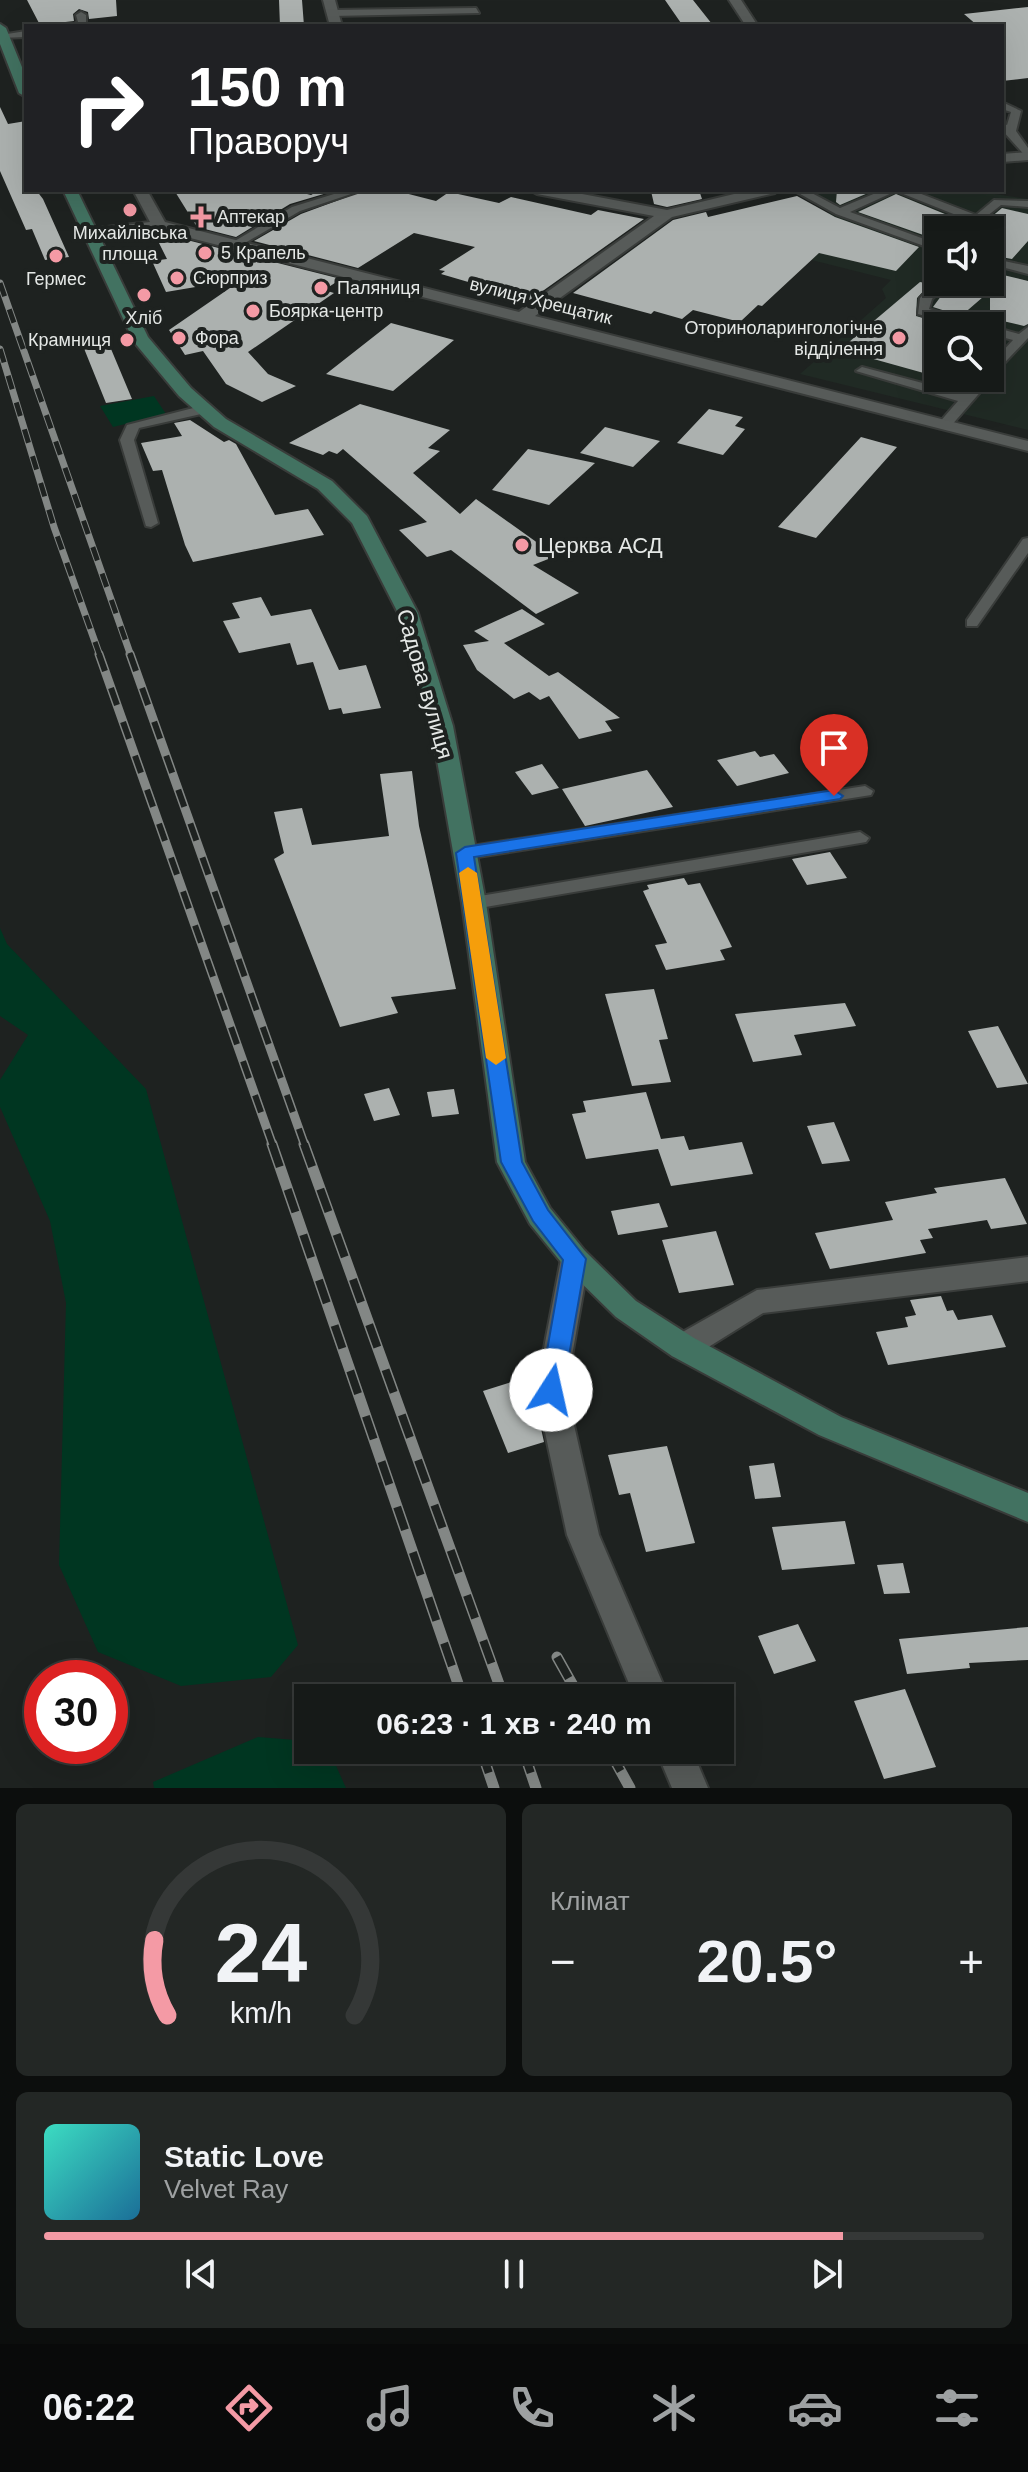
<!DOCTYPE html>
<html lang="uk">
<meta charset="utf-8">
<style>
body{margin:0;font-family:Arial,sans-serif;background:#232725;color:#f1f3f6;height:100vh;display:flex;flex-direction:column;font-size:30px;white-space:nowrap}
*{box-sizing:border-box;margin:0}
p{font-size:26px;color:#9ea1a2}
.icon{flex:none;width:44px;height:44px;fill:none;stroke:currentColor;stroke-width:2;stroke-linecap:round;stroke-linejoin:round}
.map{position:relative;height:1788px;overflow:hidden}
.side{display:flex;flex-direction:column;gap:16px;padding:16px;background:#0c0e0d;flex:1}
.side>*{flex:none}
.hud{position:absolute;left:24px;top:24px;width:980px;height:168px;border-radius:0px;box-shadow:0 8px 32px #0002,0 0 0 2px #353837;background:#202124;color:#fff;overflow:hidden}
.controls{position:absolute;left:924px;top:216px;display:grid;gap:16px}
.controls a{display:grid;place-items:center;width:80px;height:80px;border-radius:0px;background:#161a18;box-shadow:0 8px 32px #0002,0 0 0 2px #353837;font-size:40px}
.speed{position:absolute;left:24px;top:1660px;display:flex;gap:16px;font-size:40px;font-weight:700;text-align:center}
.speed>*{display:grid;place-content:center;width:104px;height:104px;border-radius:50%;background:#161a18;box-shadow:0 8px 32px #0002,0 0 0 2px #353837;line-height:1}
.speed .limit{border:12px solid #d22;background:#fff;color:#111}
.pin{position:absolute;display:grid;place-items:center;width:68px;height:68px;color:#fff;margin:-82px -34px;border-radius:50% 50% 50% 0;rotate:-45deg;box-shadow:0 0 8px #0007}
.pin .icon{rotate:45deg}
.me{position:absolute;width:88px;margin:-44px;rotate:10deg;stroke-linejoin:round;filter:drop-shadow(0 0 6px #0008)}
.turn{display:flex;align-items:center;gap:28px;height:168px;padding:0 32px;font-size:36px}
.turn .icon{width:104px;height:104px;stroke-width:2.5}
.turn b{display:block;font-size:56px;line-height:68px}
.big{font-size:60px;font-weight:800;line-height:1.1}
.side .widget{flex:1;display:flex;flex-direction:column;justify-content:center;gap:12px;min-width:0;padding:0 28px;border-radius:12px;background:#232725}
.side .dial{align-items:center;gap:0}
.dial svg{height:208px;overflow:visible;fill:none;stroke:#353837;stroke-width:7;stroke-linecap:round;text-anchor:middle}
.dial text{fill:#f1f3f6;stroke:none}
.song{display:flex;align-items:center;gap:24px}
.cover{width:96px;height:96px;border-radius:12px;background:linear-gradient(135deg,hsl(170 70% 55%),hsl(200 70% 35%))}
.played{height:8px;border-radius:4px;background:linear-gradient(90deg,#f49aa5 85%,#353837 85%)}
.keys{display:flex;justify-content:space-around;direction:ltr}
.heat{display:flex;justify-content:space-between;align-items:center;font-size:44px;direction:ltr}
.side .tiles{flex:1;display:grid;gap:16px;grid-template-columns:1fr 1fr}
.widget:last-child{grid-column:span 2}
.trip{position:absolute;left:294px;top:1684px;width:440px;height:80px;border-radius:0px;background:#161a18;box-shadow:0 8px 32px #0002,0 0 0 2px #353837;font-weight:800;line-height:80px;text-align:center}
.menu{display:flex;height:128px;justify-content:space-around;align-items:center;background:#090a0a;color:#9ea1a2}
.menu .icon{width:56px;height:56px}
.menu .active{color:#f49aa5}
.menu b{font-size:36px;color:#f1f3f6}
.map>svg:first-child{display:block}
.built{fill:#202a24;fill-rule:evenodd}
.green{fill:#003621}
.building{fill:#acb1af}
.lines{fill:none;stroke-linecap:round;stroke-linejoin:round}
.lane-casing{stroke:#393c3a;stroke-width:4}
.street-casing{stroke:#393c3a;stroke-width:4}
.secondary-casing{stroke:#393c3a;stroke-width:4}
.lane{fill:#575b59;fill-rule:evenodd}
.street{fill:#575b59;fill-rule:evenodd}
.secondary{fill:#427261;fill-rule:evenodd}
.rail-far2-casing{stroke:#838785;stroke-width:7}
.rail-far1-casing{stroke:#838785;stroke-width:9}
.rail-casing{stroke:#838785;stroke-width:11}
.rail-far2{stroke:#1e2220;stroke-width:5;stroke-dasharray:14;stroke-linecap:butt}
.rail-far1{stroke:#1e2220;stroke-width:6;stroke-dasharray:18;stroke-linecap:butt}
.rail{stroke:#1e2220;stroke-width:8;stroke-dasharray:24;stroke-linecap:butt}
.route{fill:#1a73e8;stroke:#114b97;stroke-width:2}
.slow{fill:#f59e0b}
.poi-dot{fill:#f49aa5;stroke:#1e2220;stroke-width:3}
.labels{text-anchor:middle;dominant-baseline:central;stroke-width:8;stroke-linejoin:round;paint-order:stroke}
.far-poi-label{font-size:18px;fill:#e5e8e6;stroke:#1e2220;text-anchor:start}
.far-street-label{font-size:18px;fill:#e5e8e6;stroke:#1e2220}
.poi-label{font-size:22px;fill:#e5e8e6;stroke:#1e2220;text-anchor:start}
.street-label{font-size:22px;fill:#e5e8e6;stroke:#1e2220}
</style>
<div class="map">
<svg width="1028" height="1788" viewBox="0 0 1028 1788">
<rect width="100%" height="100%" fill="#1e2220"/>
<path class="built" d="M824 190H969L1028 199V430L800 374 886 298 882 289 891 280 732 240 832 212 800 195ZM938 230H990V282H938ZM938 326H990V378H938Z"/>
<path class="green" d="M154 396 166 414 113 427 100 406Z
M0 928 7 944 146 1089 298 1645 271 1677 181 1686 98 1652 59 1565 66 1303 50 1221 0 1107V1080L28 1035 0 1016Z
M258 1737 308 1741V1750H329L346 1788H154L153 1782Z"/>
<path class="building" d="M27 0H116L117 16 89 19 88 12 79 9 73 14 74 21 40 25Z
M279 0H302L304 26H280Z
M665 0H693L712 24 683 26Z
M1028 7V78L1002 81V26H978L964 14Z
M0 107 8 124 26 121V155L23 157 26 164V190H36L43 199 69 257 45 260 32 229 26 230 0 171Z
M174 190H291L311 195 320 190H337L290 204 236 237 197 227Z
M366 190H393L436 201 449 192 499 203 511 197 591 215 598 210 644 219 530 300 441 274 445 271 439 270 475 247 414 233 358 268 254 241 301 214Z
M673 190H699L702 199 667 207 654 204 651 191Z
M837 190H875L840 205 836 202Z
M896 194 962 221 929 237 858 212Z
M797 196 835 217 919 247 896 271 819 253 762 306 758 305 740 322 693 310 682 319 654 311 651 314 573 293 673 220 706 212 708 217Z
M1002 208 1028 214V241L1012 259 990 255V218Z
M183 239 341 279 324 290 334 293 248 352 268 374 296 386 262 402 226 384 203 351 185 355 169 330 243 279 166 292 152 261 167 259 159 243Z
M990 267 1002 270 999 274 1028 281V324L1024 326 990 318Z
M920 282 930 284 917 298 916 316 950 326H938V377L852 353 862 345 849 342Z
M947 288 983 297 961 316 933 307Z
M391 323 454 340 393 391 326 374Z
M106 337 132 399 106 403 81 341Z
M360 404 450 430 428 448 440 451 413 473 460 514 476 499 556 556 533 565 579 593 536 614 451 550 427 557 399 530 427 522 343 449 337 454 329 451 323 455 289 443Z
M709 409 743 417 735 426 745 429 723 455 677 443Z
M190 420 224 442 229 440 236 444 275 515 308 509 324 535 193 562 185 545 162 470 153 471 141 443 182 436 174 423Z
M605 427 660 441 633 467 580 453Z
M861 437 897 447 816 538 778 527Z
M528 449 595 463 549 505 492 490Z
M261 597 271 616 311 609 339 670 366 665 381 708 343 714 341 708 329 710 313 662 297 665 290 643 239 653 223 621 240 618 232 603Z
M522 609 545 624 504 643 549 676 558 672 620 718 605 721 612 731 579 739 549 696 540 700 529 692 514 699 477 670 463 645 489 641 474 631Z
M755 751 760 757 774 754 789 773 737 786 717 760Z
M542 764 559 788 532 795 515 772Z
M647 770 673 807 585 826 562 789Z
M412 771 419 826 456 989 391 997 398 1013 340 1027 274 859 284 853 274 812 302 808 312 845 389 836 380 774Z
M830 852 847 878 807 885 792 859Z
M684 878 688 885 700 883 732 947 720 950 725 960 666 970 655 945 667 943 643 891 649 889 647 885Z
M654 989 668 1039 659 1040 671 1082 632 1086 605 994Z
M845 1003 856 1026 794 1035 802 1055 753 1062 735 1014Z
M998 1026 1028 1084 997 1088 968 1031Z
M389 1088 400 1115 374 1121 364 1094Z
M454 1089 459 1114 432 1117 427 1092Z
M646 1092 661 1139 684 1136 689 1150 742 1142 753 1174 671 1186 658 1149 586 1159 572 1114 586 1112 583 1101Z
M834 1122 850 1161 822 1164 807 1126Z
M1005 1178 1027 1224 991 1229 987 1220 928 1229 933 1238 920 1240 926 1253 830 1269 815 1233 893 1220 885 1202 937 1193 934 1188Z
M659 1203 668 1227 618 1235 611 1211Z
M716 1231 734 1285 679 1293 662 1240Z
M941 1296 947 1311 953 1310 958 1320 992 1315 1006 1347 888 1365 876 1332 908 1327 905 1317 916 1315 910 1300Z
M521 1379 540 1424 544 1442 508 1453 483 1391Z
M667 1446 695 1543 646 1552 630 1493 619 1495 608 1455Z
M774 1463 781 1497 755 1499 749 1466Z
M845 1521 855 1564 782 1570 772 1527Z
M903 1563 910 1593 884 1594 877 1565Z
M798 1624 816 1661 774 1674 758 1636Z
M1028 1627V1660L969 1663 970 1668 907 1674 899 1639Z
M905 1689 936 1767 884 1779 854 1701Z"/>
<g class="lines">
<g class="lane-casing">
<path id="lane" d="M476 8 479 13 332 16 327 13 332 10Z
M81 12 86 15V26H70L78 22 76 15Z
M26 31V37L0 38 1 35Z
M1002 102 1021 111 1016 131 1028 148V159L1002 130V123L1007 125 1011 112 1002 109Z
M347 190H363L300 211 238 247 228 245 292 207Z
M793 190H806L840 208 883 190H911L976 215 994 200 1028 201V207L1001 205 982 220 980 228 957 230 971 224V221L896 191 850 212 938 244V251L836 214Z
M990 258 1028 266V274L990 264Z
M938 280 949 282 932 299 929 309 983 326H963L918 314 920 298Z
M990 326 1019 334 1028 327V338L991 377 990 381 950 427H940L938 424 958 401 856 371 862 367 964 394 978 378H990V365L1013 340 990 334Z
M205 405 212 409 210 412 139 428 134 440 158 523 151 527 146 526 120 440 127 425Z
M1028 538V553L977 626H967V620L1023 539Z
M865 786 873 791 871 795 465 859 456 853 465 847Z
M860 832 869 838 866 842 474 909 465 903 474 897Z"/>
</g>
<g class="street-casing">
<path id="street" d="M323 0H335L342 26H330Z
M729 0H741L758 26H746Z
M1028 152V160L1002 162V154Z
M133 190H147L165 222 519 312 654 216 537 194 530 190H561L667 210 751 190H777L775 193 672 217 535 316 1028 441V451L159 230 85 237 82 234 90 229 150 222Z
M575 1248 585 1251 589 1259 566 1390 599 1535 669 1698H635L567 1535 536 1390 561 1259 565 1251Z
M1028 1257V1281L763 1313 694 1356 683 1359 672 1356 668 1347 672 1338 757 1290Z
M656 1750H692L708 1788H672Z"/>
</g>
<g class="secondary-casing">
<path id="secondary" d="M0 24 6 28 26 77V97L19 93 0 44Z
M63 190H77L148 337 191 388 226 419 332 481 367 516 418 613 453 726 486 903 525 1162 550 1208 585 1251 636 1301 694 1338 841 1417 1028 1493V1522L819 1435 672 1356 616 1317 565 1267 530 1224 497 1162 462 903 431 726 398 613 352 523 318 489 214 427 179 396 134 342Z"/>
</g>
<use href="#lane" class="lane"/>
<use href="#street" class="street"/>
<use href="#secondary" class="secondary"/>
<g class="rail-far2-casing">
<path id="rail-far2" d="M0 283 131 656
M0 349 54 527 100 656"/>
</g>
<g class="rail-far1-casing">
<path id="rail-far1" d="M99 654 273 1146
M130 654 305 1146"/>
</g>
<g class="rail-casing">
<path id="rail" d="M272 1144 463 1698
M304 1144 504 1698
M557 1657 580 1698
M481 1750 494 1788
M523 1750 536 1788
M609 1750 630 1788"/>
</g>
<use href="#rail-far2" class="rail-far2"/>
<use href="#rail-far1" class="rail-far1"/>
<use href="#rail" class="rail"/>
</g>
<path class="route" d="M834 790 843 796 840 799 474 857 522 1162 548 1210 586 1259 563 1390 560 1397 551 1400 543 1397 540 1390 563 1260 533 1221 501 1162 456 853 465 847Z"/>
<path class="slow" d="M468 867 477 873 506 1058 496 1065 486 1058 459 873Z"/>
<g class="poi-dot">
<circle cx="130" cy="210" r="8"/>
<path d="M197 205h8v8h8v8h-8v8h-8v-8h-8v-8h8z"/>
<circle cx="205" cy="253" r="8"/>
<circle cx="56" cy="256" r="8"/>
<circle cx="177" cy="278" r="8"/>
<circle cx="321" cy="288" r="8"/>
<circle cx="144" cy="295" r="8"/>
<circle cx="253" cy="311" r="8"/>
<circle cx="179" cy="338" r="8"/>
<circle cx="899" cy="338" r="8"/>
<circle cx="127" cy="340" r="8"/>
<circle cx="522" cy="545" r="8"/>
</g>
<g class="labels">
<g class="far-poi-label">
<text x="217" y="217">Аптекар</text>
<text x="130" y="233" text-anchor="middle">Михайлівська<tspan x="130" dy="21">площа</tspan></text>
<text x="221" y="253">5 Крапель</text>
<text x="193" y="278">Сюрприз</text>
<text x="56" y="279" text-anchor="middle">Гермес</text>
<text x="337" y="288">Паляниця</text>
<text x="269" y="311">Боярка-центр</text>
<text x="144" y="318" text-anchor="middle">Хліб</text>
<text x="883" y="328" text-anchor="end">Оториноларингологічне<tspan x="883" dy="21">відділення</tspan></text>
<text x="195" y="338">Фора</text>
<text x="111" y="340" text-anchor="end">Крамниця</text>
</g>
<g class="far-street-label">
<text transform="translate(541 301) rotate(14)">вулиця Хрещатик</text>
</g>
<g class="poi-label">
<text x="538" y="545">Церква АСД</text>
</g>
<g class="street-label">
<text transform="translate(425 684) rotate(74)">Садова вулиця</text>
</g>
</g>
</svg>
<div class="controls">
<a><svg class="icon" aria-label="sound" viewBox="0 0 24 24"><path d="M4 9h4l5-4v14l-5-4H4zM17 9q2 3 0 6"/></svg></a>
<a><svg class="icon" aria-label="search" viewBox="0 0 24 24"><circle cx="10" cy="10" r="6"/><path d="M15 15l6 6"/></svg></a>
</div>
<div class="speed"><div class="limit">30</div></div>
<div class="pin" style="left:834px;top:796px;background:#d93025"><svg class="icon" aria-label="arrive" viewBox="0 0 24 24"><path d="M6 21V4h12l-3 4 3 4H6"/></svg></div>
<svg class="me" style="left:551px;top:1390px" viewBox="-20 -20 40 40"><circle r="19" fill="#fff"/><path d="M0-13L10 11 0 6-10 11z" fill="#1a73e8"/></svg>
<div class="trip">06:23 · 1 хв · 240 m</div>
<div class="hud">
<div class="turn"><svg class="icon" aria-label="right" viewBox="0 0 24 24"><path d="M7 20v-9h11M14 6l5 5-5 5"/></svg><div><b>150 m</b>Праворуч</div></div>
</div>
</div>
<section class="side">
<div class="tiles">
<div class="widget dial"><svg viewBox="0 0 100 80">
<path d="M14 69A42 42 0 1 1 86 69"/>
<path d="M14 69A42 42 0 0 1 9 40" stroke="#f49aa5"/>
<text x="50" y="56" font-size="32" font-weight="700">24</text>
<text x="50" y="72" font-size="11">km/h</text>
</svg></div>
<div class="widget"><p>Клімат</p>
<div class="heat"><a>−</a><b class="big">20.5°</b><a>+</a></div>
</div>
<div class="widget">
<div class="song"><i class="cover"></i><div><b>Static Love</b><p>Velvet Ray</p></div></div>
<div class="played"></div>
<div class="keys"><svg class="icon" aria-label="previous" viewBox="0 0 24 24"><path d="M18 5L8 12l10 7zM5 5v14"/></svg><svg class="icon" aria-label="pause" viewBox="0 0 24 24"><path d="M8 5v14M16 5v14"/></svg><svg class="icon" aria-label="next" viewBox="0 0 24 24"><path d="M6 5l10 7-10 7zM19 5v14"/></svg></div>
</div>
</div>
</section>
<nav class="menu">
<b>06:22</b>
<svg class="icon active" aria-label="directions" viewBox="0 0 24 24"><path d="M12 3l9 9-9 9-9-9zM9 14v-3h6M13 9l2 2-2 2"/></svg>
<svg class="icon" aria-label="music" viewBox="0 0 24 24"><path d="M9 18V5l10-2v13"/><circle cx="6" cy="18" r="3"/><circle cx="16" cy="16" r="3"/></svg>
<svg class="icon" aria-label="phone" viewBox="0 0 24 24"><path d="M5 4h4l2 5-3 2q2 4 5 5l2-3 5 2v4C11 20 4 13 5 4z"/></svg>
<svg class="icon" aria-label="climate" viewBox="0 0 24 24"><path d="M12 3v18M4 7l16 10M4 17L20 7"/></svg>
<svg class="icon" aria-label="car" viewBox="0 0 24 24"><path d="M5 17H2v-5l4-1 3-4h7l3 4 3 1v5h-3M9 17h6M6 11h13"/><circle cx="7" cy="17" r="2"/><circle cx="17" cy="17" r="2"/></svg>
<svg class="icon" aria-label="filters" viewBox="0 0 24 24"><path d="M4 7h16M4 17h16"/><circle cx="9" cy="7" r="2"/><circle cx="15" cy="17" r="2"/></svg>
</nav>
